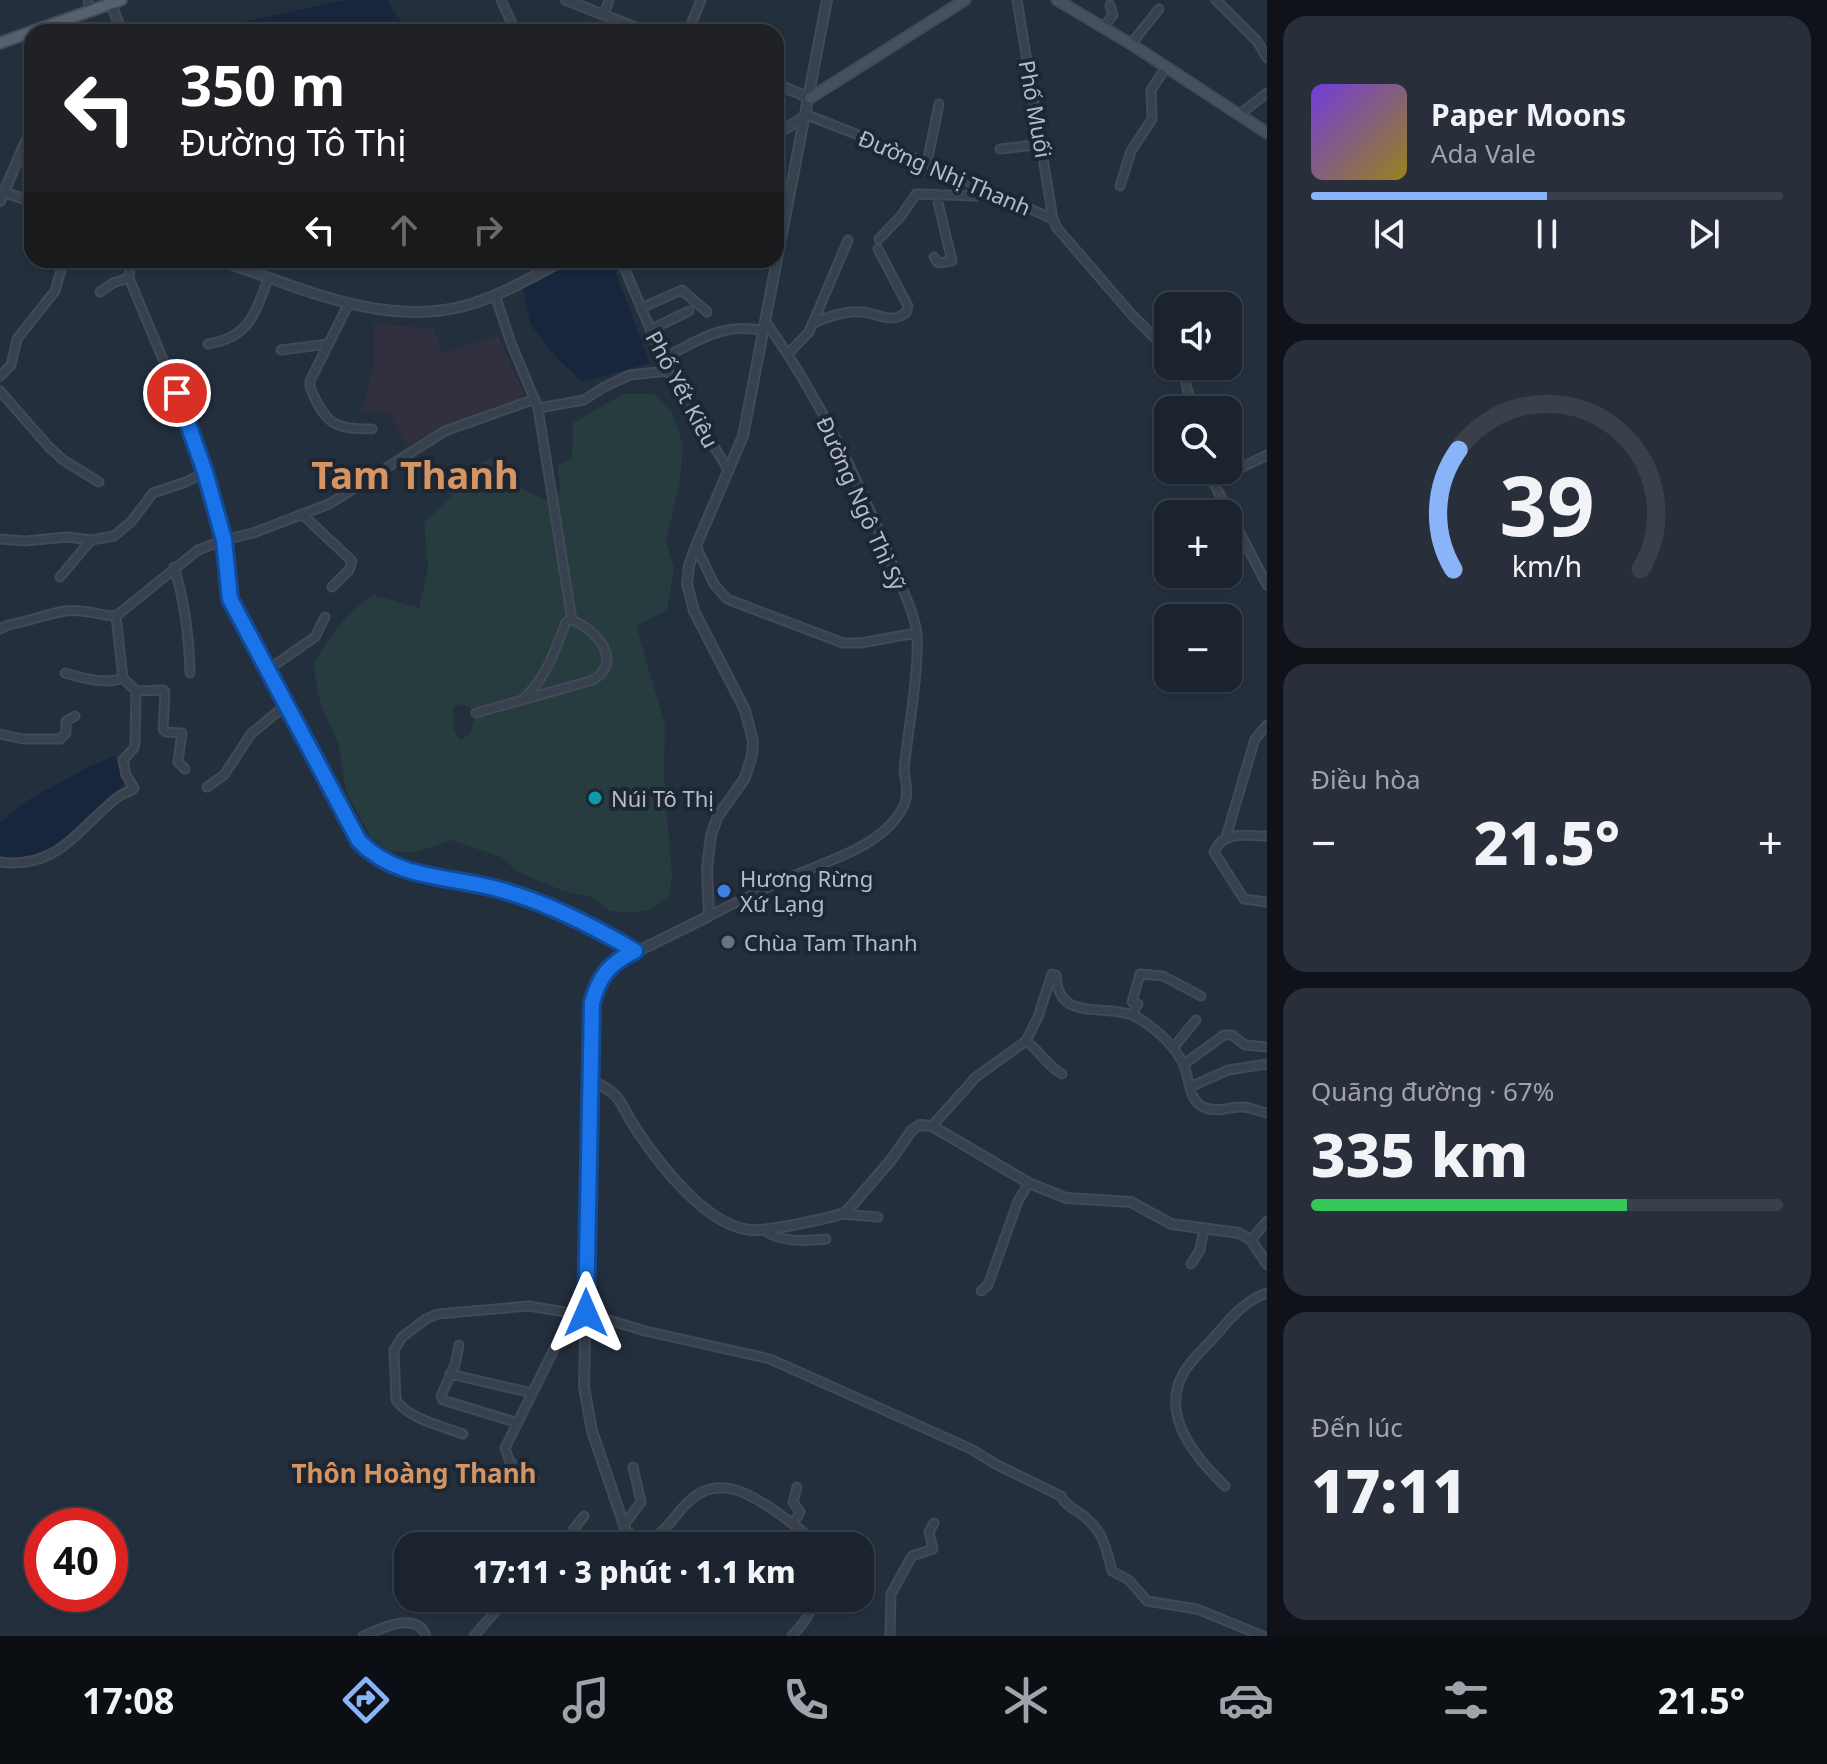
<!DOCTYPE html>
<html lang="vi">
<meta charset="utf-8">
<style>
body{margin:0;font-family:"Noto Sans",sans-serif;background:#282f3a;color:#f1f3f6;height:100vh;display:flex;flex-direction:column;font-size:30px;white-space:nowrap}
*{box-sizing:border-box;margin:0}
p{font-size:26px;color:#a0a4aa}
.icon{flex:none;width:44px;height:44px;fill:none;stroke:currentColor;stroke-width:2;stroke-linecap:round;stroke-linejoin:round}
.map{position:relative;flex:1;overflow:hidden}
.side{display:flex;flex-direction:column;gap:16px;padding:16px;background:#0f1319;width:560px}
.side>*{flex:none}
.guide{position:absolute;left:24px;top:24px;width:760px;height:244px;border-radius:24px;box-shadow:0 2px 6px #0004,0 0 0 2px #39404a;background:#202124;color:#fff;overflow:hidden}
.controls{position:absolute;left:1154px;top:292px;display:grid;gap:16px}
.controls a{display:grid;place-items:center;width:88px;height:88px;border-radius:16px;background:#1b232e;box-shadow:0 2px 6px #0004,0 0 0 2px #39404a;font-size:40px}
.speed{position:absolute;left:24px;top:1508px;display:flex;gap:16px;font-size:40px;font-weight:700;text-align:center}
.speed>*{display:grid;place-content:center;width:104px;height:104px;border-radius:50%;background:#1b232e;box-shadow:0 2px 6px #0004,0 0 0 2px #39404a;line-height:1}
.speed .limit{border:12px solid #d22;background:#fff;color:#111}
.pin{position:absolute;display:grid;place-items:center;width:68px;height:68px;color:#fff;margin:-34px;border:4px solid #fff;border-radius:50%;box-shadow:0 2px 8px #0007}
.me{position:absolute;width:88px;margin:-44px;rotate:0deg;stroke-linejoin:round;filter:drop-shadow(0 0 6px #0008)}
.turn{display:flex;align-items:center;gap:28px;height:168px;padding:0 24px;font-size:36px}
.turn .icon{width:104px;height:104px;stroke-width:2.5}
.turn b{display:block;font-size:56px;line-height:68px}
.lanes{display:flex;align-items:center;height:76px;padding:0 24px;background:#0003;justify-content:center;gap:40px;direction:ltr}
.lanes .off{opacity:.35}
.big{font-size:60px;font-weight:800;line-height:1.1}
.side .card{flex:1;display:flex;flex-direction:column;justify-content:center;gap:12px;min-width:0;padding:0 28px;border-radius:24px;background:#282f3a}
.side .dial{align-items:center;gap:0}
.dial svg{height:208px;overflow:visible;fill:none;stroke:#39404a;stroke-width:7;stroke-linecap:round;text-anchor:middle}
.dial text{fill:#f1f3f6;stroke:none}
.song{display:flex;align-items:center;gap:24px}
.cover{width:96px;height:96px;border-radius:12px;background:linear-gradient(135deg,hsl(260 70% 55%),hsl(50 70% 35%))}
.played{height:8px;border-radius:4px;background:linear-gradient(90deg,#8ab4f8 50%,#39404a 50%)}
.keys{display:flex;justify-content:space-around;direction:ltr}
.heat{display:flex;justify-content:space-between;align-items:center;font-size:44px;direction:ltr}
.charge{height:12px;border-radius:6px;background:linear-gradient(90deg,#34c759 67%,#39404a 0)}
.trip{position:absolute;left:394px;top:1532px;width:480px;height:80px;border-radius:24px;background:#1b232e;box-shadow:0 2px 6px #0004,0 0 0 2px #39404a;font-weight:800;line-height:80px;text-align:center}
.tab-bar{display:flex;height:128px;justify-content:space-around;align-items:center;background:#0b0e12;color:#a0a4aa}
.tab-bar .icon{width:56px;height:56px}
.tab-bar .current{color:#8ab4f8}
.tab-bar b{font-size:36px;color:#f1f3f6}
main{display:flex;flex:1;min-height:0}
.map>svg:first-child{display:block}
.medical{fill:#32303f}
.green{fill:#263c3f;fill-rule:evenodd}
.water{fill:#17263c}
.lines{fill:none;stroke-linecap:round;stroke-linejoin:round}
.minor-casing{stroke:#414a57;stroke-width:11}
.tertiary-casing{stroke:#414a57;stroke-width:12}
.secondary-casing{stroke:#414a57;stroke-width:13}
.primary-casing{stroke:#414a57;stroke-width:14}
.minor{stroke:#38414e;stroke-width:7}
.tertiary{stroke:#38414e;stroke-width:8}
.secondary{stroke:#465061;stroke-width:9}
.primary{stroke:#56606e;stroke-width:10}
.route-casing{stroke:#114b97;stroke-width:20}
.route{stroke:#1a73e8;stroke-width:14}
.culture-dot{fill:#0f9aa8;stroke:#1d2633;stroke-width:3}
.shop-dot{fill:#3f7fe0;stroke:#1d2633;stroke-width:3}
.worship-dot{fill:#6b7280;stroke:#1d2633;stroke-width:3}
.labels{text-anchor:middle;dominant-baseline:central;stroke-width:8;stroke-linejoin:round;paint-order:stroke}
.street-label{font-size:22px;fill:#b4bcc9;stroke:#1d2633}
.poi-label{font-size:22px;fill:#b4bcc9;stroke:#1d2633;text-anchor:start}
.quarter-label{font-size:26px;font-weight:bold;fill:#d59563;stroke:#1d2633}
.town-label{font-size:38px;font-weight:bold;fill:#d59563;stroke:#1d2633}
</style>
<main>
<div class="map">
<svg width="1267" height="1636" viewBox="0 0 1267 1636">
<rect width="100%" height="100%" fill="#242f3e"/>
<path class="medical" d="M374 323 433 329 443 353 498 335 525 396 439 429 408 447 390 411H362L375 363Z"/>
<path class="green" d="M623 394H654L672 412 683 445 680 480 666 541 674 568 667 610 636 626 665 725 664 775 672 877 668 897 652 909 634 913 609 911 593 897 563 891 518 872 501 857 451 840 416 852 390 851 371 838 346 791 339 746 320 702 313 665C330 636 345 614 373 595L419 608 428 569 424 523 451 496 449 481 495 456 508 482 546 500 561 491 557 466 572 458 573 423ZM461 704 472 708 475 717 470 734 461 740 454 731 453 708Z"/>
<path class="water" d="M346 0H387L393 11 411 32H205L204 30Z
M574 260H611L650 363 582 382 555 356 531 325 522 285Z
M114 756 127 777 110 804 93 814 52 849 19 860 0 857V823L23 803 88 767Z"/>
<g class="lines">
<g class="minor-casing">
<path id="minor" d="M88 0 90 9
M501 0 516 32
M1017 0 1053 219
M1216 0 1257 41 1267 58
M604 15 609 0
M1103 28 1113 15 1110 5
M688 32 701 0
M1131 44 1159 9
M807 115 897 150 1053 219 1057 228 1132 315 1168 351
M1239 115 1267 93
M1000 149 1042 144
M927 163 939 104
M1120 186 1131 151 1152 119 1151 90 1166 67
M879 239 901 216 916 194 975 196 990 193
M934 257 938 263 952 261 936 194
M130 260 129 278 187 417 205 472 224 540 230 599 359 841C396 879 453 876 501 890 548 903 593 926 635 951
M621 260 668 371 729 471
M100 292 113 283 129 278
M495 295 511 343 538 408 572 620
M349 303 310 381V387C325 424 334 429 372 429
M641 308 682 290 707 312
M812 324C826 317 847 310 863 312 880 314 889 324 906 313L908 306 878 249
M650 330 689 311
M208 344C251 337 255 312 269 277
M281 350 328 344
M788 354 809 332 848 240
M662 359C697 341 724 321 764 331
M1181 366 1193 410
M0 376 11 365 17 339 55 291 64 260
M0 391 48 446 63 460 99 482
M538 408 584 400 604 387 630 375 668 371
M1207 470 1267 585
M1212 482 1267 455
M303 515 352 561 349 570 332 587
M0 539 25 541 67 537 91 540 114 536 131 522 153 493 186 482 205 472
M696 546 714 584 727 599 843 643H861L916 633
M174 567C185 601 189 638 190 673
M60 577 91 540
M0 629 8 625C27 622 46 614 65 611 83 608 99 616 116 616L198 550 224 540 253 533 329 504 445 431 535 399
M269 669 315 637 325 617
M65 673C83 678 105 685 123 678
M136 691 163 690 165 692 163 729 166 732 182 733 178 762 185 769
M523 699C546 678 555 651 566 622L572 620
M476 713 593 680C624 661 597 630 572 620
M0 734 23 739H60L66 733V721L75 716
M207 787 224 775 251 734 287 704
M1267 836C1247 836 1223 830 1214 852L1244 899 1267 902
M1226 837 1255 739 1267 725
M0 862C58 870 78 828 118 797 123 793 129 793 134 788L126 775 123 760 134 748 135 743 136 691 123 678 116 616
M709 916C738 901 768 887 798 874 833 859 880 846 901 811 910 797 906 785 904 770 908 730 919 674 917 635 915 614 903 591 895 571 861 484 820 398 765 321
M1132 1014 1138 1004 1132 1002 1140 974 1163 976 1201 996
M1026 1041C1040 1051 1047 1066 1062 1074
M1173 1048 1196 1020
M1184 1064 1224 1035H1232L1245 1045 1267 1047
M1190 1087 1228 1070 1267 1064
M932 1126 976 1077 1026 1041 1038 1017 1052 974 1056 975C1058 1028 1113 998 1143 1021 1158 1031 1173 1045 1182 1061 1191 1077 1186 1101 1206 1108 1219 1113 1231 1106 1243 1107 1251 1107 1259 1112 1267 1113
M841 1214 878 1217
M764 1230C781 1243 806 1241 826 1239
M1251 1240 1267 1221
M1191 1264 1200 1250 1204 1228
M981 1291 988 1285 1018 1201 1029 1183
M586 1313 645 1331 770 1359 971 1449 999 1466 1061 1496C1066 1507 1078 1510 1086 1518 1105 1534 1106 1550 1112 1571L1129 1580 1147 1601 1197 1609 1263 1636
M459 1345 455 1365 441 1396 443 1400 518 1423
M450 1374 532 1393
M463 1434C442 1426 409 1419 396 1400L394 1350 402 1337 426 1319 438 1314 529 1306 571 1313
M534 1478 510 1462 505 1448 585 1287
M1225 1486C1196 1458 1160 1416 1183 1374 1191 1359 1205 1348 1215 1336 1230 1319 1245 1300 1267 1293
M793 1524 800 1512 793 1502 797 1487
M624 1525 641 1502 633 1467
M573 1546V1530L584 1516
M616 1546 626 1531 641 1540C664 1539 673 1516 688 1502 718 1473 751 1494 778 1513 792 1523 806 1533 817 1546
M363 1636C380 1629 417 1610 426 1636
M474 1636 495 1612 503 1598
M792 1636 804 1622 818 1598
M890 1636 891 1594 912 1556 933 1549 929 1532 934 1523"/>
</g>
<g class="tertiary-casing">
<path id="tertiary" d="M566 0 647 32
M111 3 119 25V32
M776 84 810 98
M776 135 807 115
M2 192 32 201
M0 201 32 127
M218 260C295 285 381 328 464 306 499 297 533 276 565 260
M590 1080C625 1095 618 1103 638 1132 661 1166 706 1225 750 1230 765 1232 825 1219 841 1214L847 1211 891 1160 912 1130 920 1125 932 1126 1029 1183 1066 1198 1131 1202 1171 1224 1239 1233 1251 1240 1267 1264
M626 1531 592 1431 584 1387 592 1003 602 976 614 963 709 916 707 868 711 835 718 816 745 778 752 755 753 741 745 710 694 611 687 584 689 566 696 546 743 436 827 0"/>
</g>
<g class="secondary-casing">
<path id="secondary" d="M1057 0 1131 44 1267 133
M810 98 965 0"/>
</g>
<g class="primary-casing">
<path id="primary" d="M0 43 121 0"/>
</g>
<use href="#minor" class="minor"/>
<use href="#tertiary" class="tertiary"/>
<use href="#secondary" class="secondary"/>
<use href="#primary" class="primary"/>
</g>
<g class="lines">
<g class="route-casing">
<path id="route" d="M177 393 205 472 224 540 230 599 359 841C396 880 453 876 501 890 548 903 593 926 635 951 610 963 599 976 592 1003L586 1313"/>
</g>
<use href="#route" class="route"/>
</g>
<circle class="culture-dot" cx="595" cy="798" r="8"/>
<circle class="shop-dot" cx="724" cy="891" r="8"/>
<circle class="worship-dot" cx="728" cy="942" r="8"/>
<g class="labels">
<g class="street-label">
<text transform="translate(1036 109) rotate(80)">Phố Muối</text>
<text transform="translate(945 172) rotate(23)">Đường Nhị Thanh</text>
<text transform="translate(683 389) rotate(62)">Phố Yết Kiêu</text>
<text transform="translate(862 503) rotate(66)">Đường Ngô Thì Sỹ</text>
</g>
<g class="poi-label">
<text x="611" y="798">Núi Tô Thị</text>
<text x="740" y="878">Hương Rừng<tspan x="740" dy="25">Xứ Lạng</tspan></text>
<text x="744" y="942">Chùa Tam Thanh</text>
</g>
<g class="quarter-label">
<text x="414" y="1473">Thôn Hoàng Thanh</text>
</g>
<g class="town-label">
<text x="415" y="474">Tam Thanh</text>
</g>
</g>
</svg>
<div class="controls">
<a><svg class="icon" aria-label="sound" viewBox="0 0 24 24"><path d="M4 9h4l5-4v14l-5-4H4zM17 9q2 3 0 6"/></svg></a>
<a><svg class="icon" aria-label="search" viewBox="0 0 24 24"><circle cx="10" cy="10" r="6"/><path d="M15 15l6 6"/></svg></a>
<a>+</a>
<a>−</a>
</div>
<div class="speed"><div class="limit">40</div></div>
<div class="pin" style="left:177px;top:393px;background:#d93025"><svg class="icon" aria-label="arrive" viewBox="0 0 24 24"><path d="M6 21V4h12l-3 4 3 4H6"/></svg></div>
<svg class="me" style="left:586px;top:1313px" viewBox="-20 -20 40 40"><path d="M0-17L14 15 0 8-14 15z" fill="#1a73e8" stroke="#fff" stroke-width="4"/></svg>
<div class="trip">17:11 · 3 phút · 1.1 km</div>
<div class="guide">
<div class="turn"><svg class="icon" aria-label="left" viewBox="0 0 24 24"><path d="M17 20v-9H6M10 6l-5 5 5 5"/></svg><div><b>350 m</b>Đường Tô Thị</div></div>
<div class="lanes"><svg class="icon" aria-label="left" viewBox="0 0 24 24"><path d="M17 20v-9H6M10 6l-5 5 5 5"/></svg><svg class="icon off" aria-label="ahead" viewBox="0 0 24 24"><path d="M12 20V5M6 11l6-6 6 6"/></svg><svg class="icon off" aria-label="right" viewBox="0 0 24 24"><path d="M7 20v-9h11M14 6l5 5-5 5"/></svg></div>
</div>
</div>
<section class="side">
<div class="card">
<div class="song"><i class="cover"></i><div><b>Paper Moons</b><p>Ada Vale</p></div></div>
<div class="played"></div>
<div class="keys"><svg class="icon" aria-label="previous" viewBox="0 0 24 24"><path d="M18 5L8 12l10 7zM5 5v14"/></svg><svg class="icon" aria-label="pause" viewBox="0 0 24 24"><path d="M8 5v14M16 5v14"/></svg><svg class="icon" aria-label="next" viewBox="0 0 24 24"><path d="M6 5l10 7-10 7zM19 5v14"/></svg></div>
</div>
<div class="card dial"><svg viewBox="0 0 100 80">
<path d="M14 69A42 42 0 1 1 86 69"/>
<path d="M14 69A42 42 0 0 1 16 23" stroke="#8ab4f8"/>
<text x="50" y="56" font-size="32" font-weight="700">39</text>
<text x="50" y="72" font-size="11">km/h</text>
</svg></div>
<div class="card"><p>Điều hòa</p>
<div class="heat"><a>−</a><b class="big">21.5°</b><a>+</a></div>
</div>
<div class="card"><p>Quãng đường · 67%</p><b class="big">335 km</b><div class="charge"></div></div>
<div class="card"><p>Đến lúc</p><b class="big">17:11</b></div>
</section>
</main>
<nav class="tab-bar">
<b>17:08</b>
<svg class="icon current" aria-label="directions" viewBox="0 0 24 24"><path d="M12 3l9 9-9 9-9-9zM9 14v-3h6M13 9l2 2-2 2"/></svg>
<svg class="icon" aria-label="music" viewBox="0 0 24 24"><path d="M9 18V5l10-2v13"/><circle cx="6" cy="18" r="3"/><circle cx="16" cy="16" r="3"/></svg>
<svg class="icon" aria-label="phone" viewBox="0 0 24 24"><path d="M5 4h4l2 5-3 2q2 4 5 5l2-3 5 2v4C11 20 4 13 5 4z"/></svg>
<svg class="icon" aria-label="climate" viewBox="0 0 24 24"><path d="M12 3v18M4 7l16 10M4 17L20 7"/></svg>
<svg class="icon" aria-label="car" viewBox="0 0 24 24"><path d="M5 17H2v-5l4-1 3-4h7l3 4 3 1v5h-3M9 17h6M6 11h13"/><circle cx="7" cy="17" r="2"/><circle cx="17" cy="17" r="2"/></svg>
<svg class="icon" aria-label="filters" viewBox="0 0 24 24"><path d="M4 7h16M4 17h16"/><circle cx="9" cy="7" r="2"/><circle cx="15" cy="17" r="2"/></svg>
<b>21.5°</b>
</nav>
